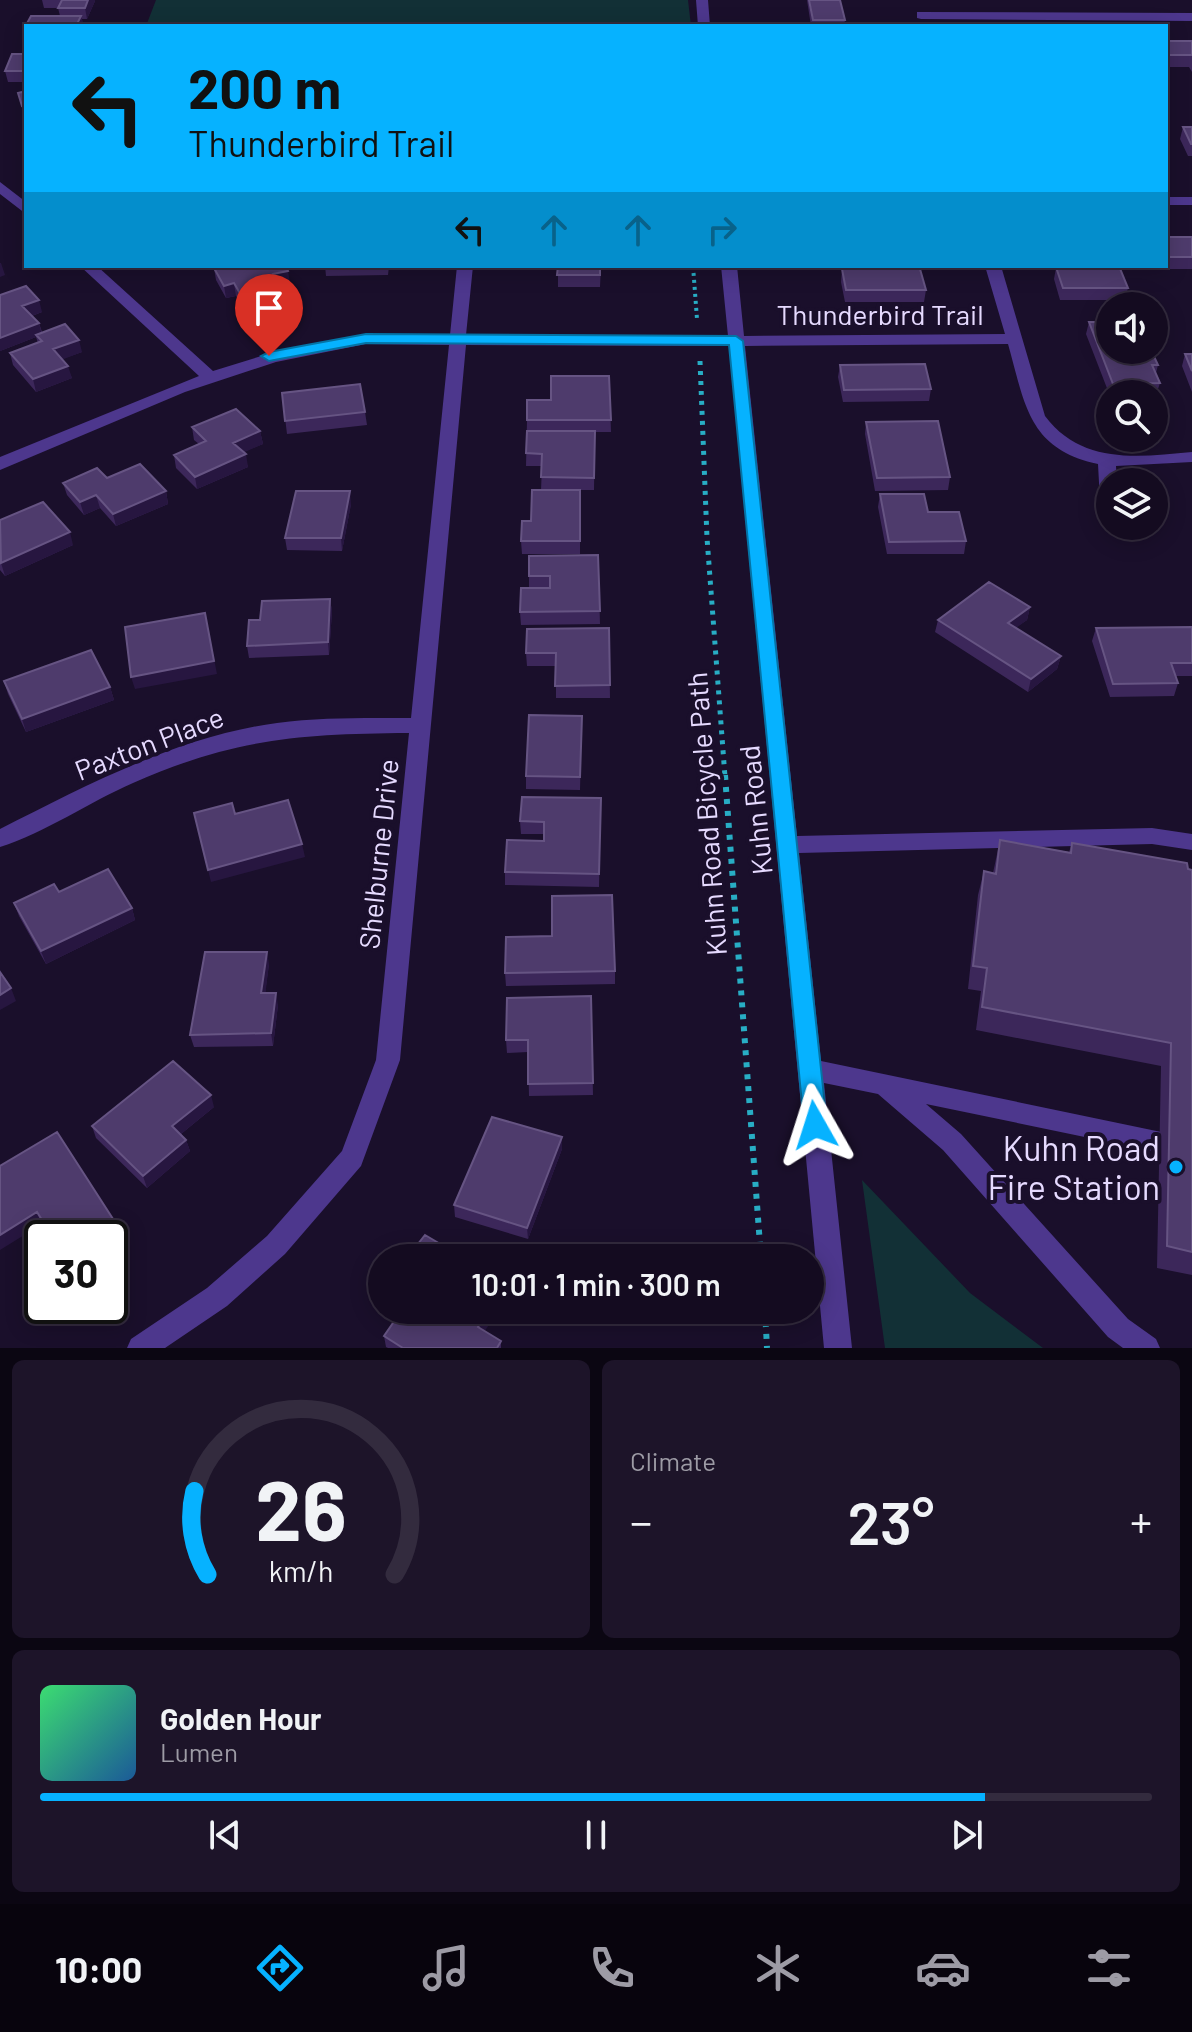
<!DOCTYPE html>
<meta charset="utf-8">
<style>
body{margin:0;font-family:Barlow,sans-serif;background:#1d1429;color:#f1f3f6;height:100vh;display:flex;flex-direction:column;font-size:30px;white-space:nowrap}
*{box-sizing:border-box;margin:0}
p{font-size:26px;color:#9d9ba5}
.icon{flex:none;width:44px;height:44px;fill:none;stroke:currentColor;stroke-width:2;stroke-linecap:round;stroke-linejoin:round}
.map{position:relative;height:1348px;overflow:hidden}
.drawer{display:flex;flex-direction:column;gap:12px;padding:12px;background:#0b0612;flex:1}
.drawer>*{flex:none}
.top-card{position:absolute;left:24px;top:24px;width:1144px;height:244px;border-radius:0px;box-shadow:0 4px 20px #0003,0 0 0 2px #332b3e;background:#06b2ff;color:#111;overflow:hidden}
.buttons{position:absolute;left:1096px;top:292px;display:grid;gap:16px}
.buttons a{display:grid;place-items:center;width:72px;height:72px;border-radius:50%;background:#140b20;box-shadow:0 4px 20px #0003,0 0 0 2px #332b3e;font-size:40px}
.speed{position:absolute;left:24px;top:1220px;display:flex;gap:16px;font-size:40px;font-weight:700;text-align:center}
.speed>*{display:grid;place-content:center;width:104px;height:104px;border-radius:50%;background:#140b20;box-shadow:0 4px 20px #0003,0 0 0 2px #332b3e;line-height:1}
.speed .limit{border:4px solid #111;border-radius:12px;background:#fff;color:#111}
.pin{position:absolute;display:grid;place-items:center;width:68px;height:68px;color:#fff;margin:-82px -34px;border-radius:50% 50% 50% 0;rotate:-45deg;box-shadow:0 0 8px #0007}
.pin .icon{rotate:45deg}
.me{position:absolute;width:88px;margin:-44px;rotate:354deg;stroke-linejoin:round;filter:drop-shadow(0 0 6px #0008)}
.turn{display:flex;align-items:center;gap:28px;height:168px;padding:0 32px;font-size:36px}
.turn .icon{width:104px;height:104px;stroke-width:2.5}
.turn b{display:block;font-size:56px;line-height:68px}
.lanes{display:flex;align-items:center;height:76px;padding:0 32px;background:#0003;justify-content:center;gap:40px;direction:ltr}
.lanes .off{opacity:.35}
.big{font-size:60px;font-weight:600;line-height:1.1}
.drawer .widget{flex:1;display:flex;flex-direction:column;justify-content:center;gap:12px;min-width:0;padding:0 28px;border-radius:12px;background:#1d1429}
.drawer .dial{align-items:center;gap:0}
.dial svg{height:208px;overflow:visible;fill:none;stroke:#332b3e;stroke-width:7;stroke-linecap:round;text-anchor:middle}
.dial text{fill:#f1f3f6;stroke:none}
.song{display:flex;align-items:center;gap:24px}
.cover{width:96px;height:96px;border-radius:12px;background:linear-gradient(135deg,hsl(140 70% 55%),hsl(210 70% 35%))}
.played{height:8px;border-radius:4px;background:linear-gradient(90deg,#06b2ff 85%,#332b3e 85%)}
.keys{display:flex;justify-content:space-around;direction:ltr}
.heat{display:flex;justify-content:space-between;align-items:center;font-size:44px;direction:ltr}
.drawer .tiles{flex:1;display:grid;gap:12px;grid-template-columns:1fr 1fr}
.widget:last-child{grid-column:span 2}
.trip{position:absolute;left:368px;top:1244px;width:456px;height:80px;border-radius:40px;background:#140b20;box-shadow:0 4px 20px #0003,0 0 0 2px #332b3e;font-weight:600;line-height:80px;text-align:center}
.tabs{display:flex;height:128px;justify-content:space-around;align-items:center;background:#08040d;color:#9d9ba5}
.tabs .icon{width:56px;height:56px}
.tabs .on{color:#06b2ff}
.tabs b{font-size:36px;color:#f1f3f6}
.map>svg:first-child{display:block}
.green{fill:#123036}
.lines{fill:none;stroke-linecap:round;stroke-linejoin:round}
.path-far2{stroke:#28adc4;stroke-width:4;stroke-dasharray:3 4;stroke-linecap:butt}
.path-far1{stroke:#28adc4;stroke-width:5;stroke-dasharray:4 6;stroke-linecap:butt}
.path{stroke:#28adc4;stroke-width:6;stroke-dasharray:5 7;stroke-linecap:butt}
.minor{fill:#4d378d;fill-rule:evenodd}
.wall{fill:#3c275a}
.shaded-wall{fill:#271640}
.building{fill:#4e3b6c;stroke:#665483;stroke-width:2}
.route{fill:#06b2ff;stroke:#0474a6;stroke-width:2}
.poi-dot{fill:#06b2ff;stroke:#1a0f2b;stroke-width:3}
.labels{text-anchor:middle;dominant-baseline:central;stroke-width:8;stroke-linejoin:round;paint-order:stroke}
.street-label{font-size:28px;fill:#e6daff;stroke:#1a0f2b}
.near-poi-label{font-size:34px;fill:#e6daff;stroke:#1a0f2b;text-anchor:end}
</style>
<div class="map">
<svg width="1192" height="1348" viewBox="0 0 1192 1348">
<rect width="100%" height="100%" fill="#1a0f2b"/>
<path class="green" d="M156 0H688L691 26H146Z
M862 1180 970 1293 1043 1348H885Z"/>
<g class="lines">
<path class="path-far2" d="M693 266 697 319"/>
<path class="path-far1" d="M700 361 707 538 725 777"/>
<path class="path" d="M725 775 761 1258
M765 1310 767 1348"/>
<path class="minor" d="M696 0H708L710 26H698Z
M917 12 1192 13V21L921 19 917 18Z
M0 182 26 202V214L0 194Z
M1166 197H1192V205H1166Z
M80 266H97L213 371 271 353 366 334 450 335 457 266H473L466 335 728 336 721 266H737L744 336 1005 334 985 266H1001L1045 416C1082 465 1138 457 1192 452V462L1116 466 1117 482H1110V526L1101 520 1098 464C1028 449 1025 404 1008 344L745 346 797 836 1152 828 1192 834V850L1152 844 799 853 821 1061 1166 1133 1170 1141 1166 1149 1157 1152 926 1104 961 1134 1128 1319 1156 1339 1160 1348H1123L1108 1337 943 1150 878 1094 824 1083 852 1348H824L729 346 466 345 400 1060 361 1166 285 1254 227 1306 165 1348H127L131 1339 207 1288 267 1236 342 1151 376 1060 409 733C301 734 235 738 133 783 89 802 45 833 0 847V829C87 785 179 736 277 723 322 717 366 718 411 718L449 345 366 344 276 362 185 392 0 470V457L199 376Z"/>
</g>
<path class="wall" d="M42 0H95V1L87 19H82L83 26H26V30L25 27 31 16H60L58 8H44Z
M807 0H840L845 20 844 26H811Z
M1166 41H1192V72L1189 67H1166Z
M26 54V82H8L5 71Z
M1183 127H1192V156H1188L1180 139Z
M1166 237H1192V269H1143L1142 266H1166Z
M325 266H389L388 275 326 276Z
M544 266H601L600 287H558V267H544Z
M1054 266H1119L1128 288 1125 300H1060L1054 279 1056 268H1054Z
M214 268 290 283 279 285 283 300 244 310 236 296 226 298 216 280Z
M842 269 926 290 924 302H845L841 282Z
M0 295 42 312 32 316 39 323 42 332 82 352 62 359 72 378 36 392 13 365 10 353 38 343 36 337 0 351Z
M1089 322 1158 365 1156 373 1160 383 1156 395H1154V394H1110V396L1086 334Z
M1185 354H1192V392L1182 366Z
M840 365 931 389 929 401 843 402 838 377Z
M609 376 611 432H595L594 490H580V554H522L521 541 531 521 541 490 542 466H526L527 420 551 400Z
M282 393 365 412 367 425 287 434Z
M866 422 950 477 948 490 875 491 865 434Z
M192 427 260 431 263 444 243 452 248 467 197 489 176 468 174 455 199 444 194 440Z
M107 478 166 491 168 504 116 526 100 508 84 515 67 495 63 483Z
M880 494 928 512 966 541 964 554H887L878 507Z
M351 504 342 551 287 550 285 538Z
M0 520 73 545 5 576 0 570Z
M598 555 600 624 521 625 520 612 529 588V576Z
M330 599 332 611 329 655 249 658 247 646 260 620Z
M1030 607 1027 620 1015 628 1061 656 1057 669 1028 692 935 632 938 620Z
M1192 627V676H1176L1178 683 1174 696 1110 697 1092 641 1096 628Z
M609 628 610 698H556V666H527L526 653Z
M4 681 110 687 114 700 26 732 8 694Z
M582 716 580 790 526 789V776Z
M601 798 599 887 505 885V872L544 841V834H521L520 821Z
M1000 840 1069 852 1072 843 1192 870V1275L1157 1268 1161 1066 976 1030 981 991 968 989 978 895 984 871 993 873Z
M59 892 132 908 135 920 46 964 19 916 14 903Z
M269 964 265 993 278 1005 273 1046 194 1047 190 1035Z
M615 971V984L506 986 505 973Z
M591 996 593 1095 529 1096 528 1052 507 1053 506 1040Z
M214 1107 181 1134 186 1140 190 1151 147 1188 96 1138 92 1126Z
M562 1137V1149L528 1239 455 1217 454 1205Z
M0 1166 113 1219 117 1230 105 1238H51L42 1224Z
M384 1336 501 1341V1348H388L386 1347Z"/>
<path class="shaded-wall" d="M88 0H95V1L87 19 85 8Z
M81 16 83 26H76Z
M26 105V117H24L22 106Z
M0 263H1L5 275 0 277Z
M288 271 290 283 274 286 273 274Z
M234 283 236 296 226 298 224 286Z
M281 288 283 300 244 310 242 297Z
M39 300 42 312 26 318 22 306Z
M39 323 42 335H36V337L0 351V338Z
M79 340 82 352 56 362 53 349Z
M68 366 72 378 36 392 33 379Z
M260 431 263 444 236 456 233 443Z
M246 454 248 467 197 489 195 477Z
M166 491 168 504 116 526 113 514Z
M350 491 351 504 342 551 341 538Z
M96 495 100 508 84 515 80 502Z
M70 532 73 545 5 576 1 563Z
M330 599 332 611 329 655 328 642Z
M1030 607 1027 620 1005 636 1008 623Z
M205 613 217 674 135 689 131 677Z
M1061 656 1057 669 1028 692 1031 679Z
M110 687 114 700 26 732 22 719Z
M302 844 305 857 211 882 208 870Z
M132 908 135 920 46 964 41 951Z
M267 952 269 964 264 1005 261 993Z
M11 988 16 1001 0 1010V995Z
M276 993 278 1005 273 1046 271 1033Z
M211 1095 214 1107 176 1138 172 1126Z
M562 1137V1149L528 1239 527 1228Z
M186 1140 190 1151 147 1188 143 1176Z
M37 1212 42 1224 0 1250V1235Z
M113 1219 117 1230 105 1238H82Z
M490 1310H499L480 1338 478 1327Z"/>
<path class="building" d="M62 0H88L85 8H58Z
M809 0H840L845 20H813Z
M31 16H81L76 26 25 27Z
M1166 41H1192V55H1166Z
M12 54H26V71H5Z
M26 91V105L22 106 18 93Z
M1183 127H1192V144H1191Z
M1166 237H1192V257H1166Z
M221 266H286L288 271 273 274 281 288 242 297 234 283 224 286 214 268Z
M558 266H600V275H557Z
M1081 266H1119L1128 288H1063L1056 267H1081Z
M842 269H920L926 290H846Z
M26 286 39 300 22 306 39 323 0 338V295Z
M1089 322H1110V350H1151L1158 365H1152L1160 383 1113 384Z
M65 324 79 340 53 349 68 366 33 379 10 353 42 341 36 335Z
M1185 354H1192V371Z
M925 364 931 389 844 390 840 365Z
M551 376H609L611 420H527V400H551Z
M360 384 365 412 285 421 282 393Z
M236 409 260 431 233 443 246 454 195 477 174 455 206 441 192 427Z
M938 421 950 477 877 478 866 422Z
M527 431H595L594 478 541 477 542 454 526 453Z
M140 464 166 491 113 514 96 495 80 502 63 483 97 468 107 478Z
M532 490H580V541H521L522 521H531Z
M296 491H350L341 538H285Z
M880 494H924L928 512H959L966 541 889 542Z
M43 502 70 532 1 563 0 520Z
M598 555 600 611 520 612 521 588H550V576H529V556Z
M989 582 1030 607 1008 623 1061 656 1031 679 938 620Z
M330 599 328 642 247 646 249 620H260L262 601Z
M205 613 214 661 131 677 125 627Z
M1192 627V663H1171L1178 683 1113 684 1096 628Z
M609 628 610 685 555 686 556 653H526L527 629Z
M91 650 110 687 22 719 4 681Z
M529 715 582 716 580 777 526 776Z
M522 797 601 798 599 874 505 872 507 840 544 841V822L520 821Z
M288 800 302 844 208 870 194 813 232 803 235 814Z
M1000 840 1071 853 1072 843 1187 863 1188 869 1192 870V1252L1167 1246 1171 1043 982 1007 987 968 973 966 984 871 996 874Z
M108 869 132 908 41 951 14 903 54 884 59 892Z
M612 895 615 971 505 973 506 937 552 936V896Z
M205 952H267L261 993H276L271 1033 190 1035Z
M0 972 11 988 0 995Z
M591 996 593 1083 528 1084V1040H506L507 998Z
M173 1061 211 1095 172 1126 186 1140 143 1176 92 1126Z
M492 1117 562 1137 527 1228 454 1205Z
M57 1132 113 1219 82 1238H53L37 1212 0 1235V1166Z
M425 1235 464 1258H407Z
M402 1310H490L478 1327 501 1341 497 1348H403L384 1336Z"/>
<path class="route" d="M366 334 736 336 743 341 827 1125 823 1132 815 1135 807 1132 804 1125 729 345 366 343 269 361 261 356 269 352Z"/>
<circle class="poi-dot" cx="1176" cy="1167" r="8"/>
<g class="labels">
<g class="street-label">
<text x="880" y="314">Thunderbird Trail</text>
<text transform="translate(149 743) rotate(-21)">Paxton Place</text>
<text transform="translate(755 810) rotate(-96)">Kuhn Road</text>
<text transform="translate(706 814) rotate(-94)">Kuhn Road Bicycle Path</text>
<text transform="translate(378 854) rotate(-84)">Shelburne Drive</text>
</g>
<g class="near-poi-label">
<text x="1160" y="1147">Kuhn Road<tspan x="1160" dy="39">Fire Station</tspan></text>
</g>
</g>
</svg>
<div class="buttons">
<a><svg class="icon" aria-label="sound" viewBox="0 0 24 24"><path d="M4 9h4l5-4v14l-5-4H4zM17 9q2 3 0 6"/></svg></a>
<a><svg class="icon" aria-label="search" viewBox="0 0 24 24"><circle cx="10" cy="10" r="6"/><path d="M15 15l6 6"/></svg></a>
<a><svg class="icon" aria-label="layers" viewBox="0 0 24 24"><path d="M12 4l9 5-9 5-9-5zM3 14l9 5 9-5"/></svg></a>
</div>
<div class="speed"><div class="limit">30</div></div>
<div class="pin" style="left:269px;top:356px;background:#d93025"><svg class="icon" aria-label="arrive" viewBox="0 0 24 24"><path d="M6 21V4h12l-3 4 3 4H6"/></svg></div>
<svg class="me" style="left:815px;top:1125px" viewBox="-20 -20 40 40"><path d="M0-17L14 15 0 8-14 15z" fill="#06b2ff" stroke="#fff" stroke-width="4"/></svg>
<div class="trip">10:01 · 1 min · 300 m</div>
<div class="top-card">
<div class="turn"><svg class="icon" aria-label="left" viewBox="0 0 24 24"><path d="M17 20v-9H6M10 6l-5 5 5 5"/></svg><div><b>200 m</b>Thunderbird Trail</div></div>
<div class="lanes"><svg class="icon" aria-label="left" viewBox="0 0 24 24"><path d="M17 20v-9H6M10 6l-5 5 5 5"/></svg><svg class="icon off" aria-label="ahead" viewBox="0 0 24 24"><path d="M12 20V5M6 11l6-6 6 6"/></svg><svg class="icon off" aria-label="ahead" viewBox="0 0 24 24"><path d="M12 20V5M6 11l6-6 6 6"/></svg><svg class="icon off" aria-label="right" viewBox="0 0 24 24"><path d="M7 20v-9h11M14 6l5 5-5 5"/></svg></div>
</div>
</div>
<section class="drawer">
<div class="tiles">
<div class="widget dial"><svg viewBox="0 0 100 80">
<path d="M14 69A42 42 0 1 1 86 69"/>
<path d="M14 69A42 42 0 0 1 9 37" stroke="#06b2ff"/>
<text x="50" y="56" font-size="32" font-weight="700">26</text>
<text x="50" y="72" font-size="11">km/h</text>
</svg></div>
<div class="widget"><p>Climate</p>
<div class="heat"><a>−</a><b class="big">23°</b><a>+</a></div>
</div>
<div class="widget">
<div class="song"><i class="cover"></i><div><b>Golden Hour</b><p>Lumen</p></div></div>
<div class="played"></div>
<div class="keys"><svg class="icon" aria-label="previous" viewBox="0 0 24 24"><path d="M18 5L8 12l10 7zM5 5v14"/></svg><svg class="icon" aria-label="pause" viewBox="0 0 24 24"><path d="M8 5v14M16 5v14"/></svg><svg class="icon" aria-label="next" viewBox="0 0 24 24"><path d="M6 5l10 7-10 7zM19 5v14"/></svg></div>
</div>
</div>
</section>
<nav class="tabs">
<b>10:00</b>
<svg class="icon on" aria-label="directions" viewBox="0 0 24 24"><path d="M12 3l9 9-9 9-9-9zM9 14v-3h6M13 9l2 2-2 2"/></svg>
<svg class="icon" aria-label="music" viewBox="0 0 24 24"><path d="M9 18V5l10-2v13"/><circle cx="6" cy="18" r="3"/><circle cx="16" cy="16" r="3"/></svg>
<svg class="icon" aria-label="phone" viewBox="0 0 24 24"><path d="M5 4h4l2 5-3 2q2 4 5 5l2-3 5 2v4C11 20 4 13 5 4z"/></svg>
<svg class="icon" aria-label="climate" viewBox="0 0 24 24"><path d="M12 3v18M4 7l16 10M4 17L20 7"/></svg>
<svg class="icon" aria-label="car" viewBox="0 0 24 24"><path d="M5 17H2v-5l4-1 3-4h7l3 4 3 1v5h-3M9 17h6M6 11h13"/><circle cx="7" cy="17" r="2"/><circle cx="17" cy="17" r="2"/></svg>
<svg class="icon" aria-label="filters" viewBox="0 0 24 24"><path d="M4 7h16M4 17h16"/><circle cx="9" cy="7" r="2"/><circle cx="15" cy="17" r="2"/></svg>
</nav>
